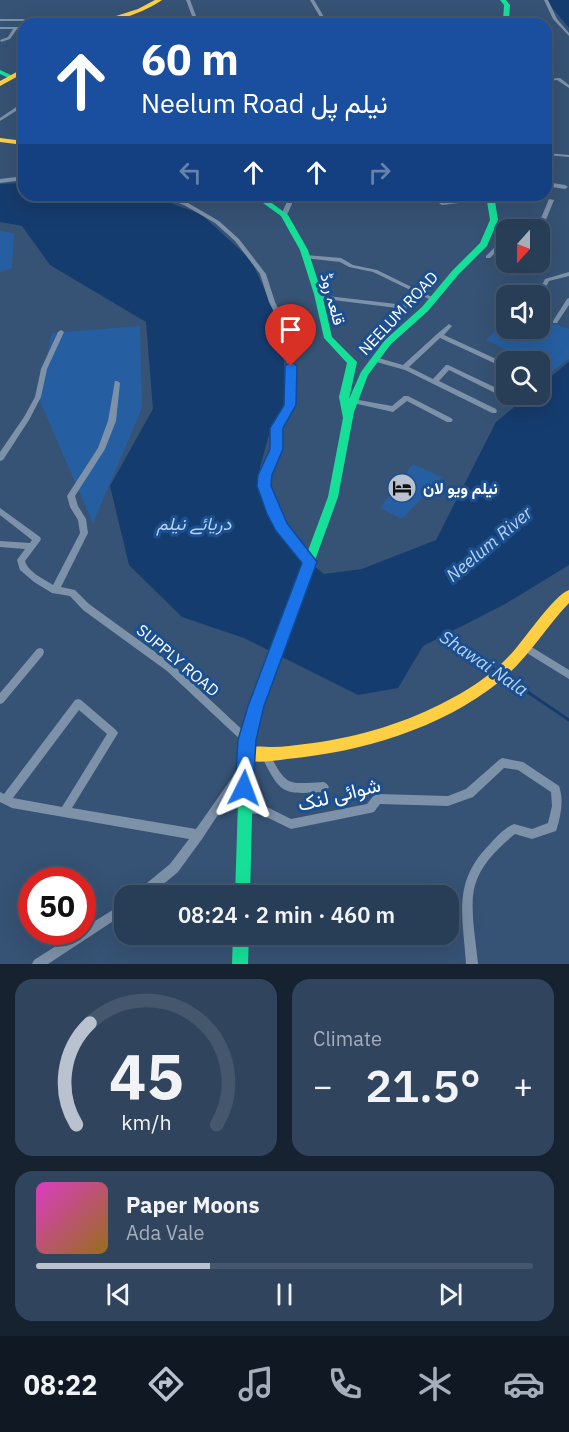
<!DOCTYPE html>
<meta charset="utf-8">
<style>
body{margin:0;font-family:"IBM Plex Sans",Vazirmatn,sans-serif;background:#30455d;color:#f1f3f6;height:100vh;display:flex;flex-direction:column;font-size:22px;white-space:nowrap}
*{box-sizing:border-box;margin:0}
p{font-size:20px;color:#a5aeba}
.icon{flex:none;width:33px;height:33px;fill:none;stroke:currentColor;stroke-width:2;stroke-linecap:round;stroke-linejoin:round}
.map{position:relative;height:964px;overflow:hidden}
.side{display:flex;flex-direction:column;gap:15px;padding:15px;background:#162230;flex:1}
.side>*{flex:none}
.top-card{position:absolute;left:18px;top:18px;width:534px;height:183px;border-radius:18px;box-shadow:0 6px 24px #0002,0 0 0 2px #44576d;background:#1a4fa0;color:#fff;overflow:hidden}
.needle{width:39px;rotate:201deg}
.fabs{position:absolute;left:496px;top:219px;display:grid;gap:12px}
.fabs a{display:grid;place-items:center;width:54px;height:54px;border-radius:12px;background:#283e57;box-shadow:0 6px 24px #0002,0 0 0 2px #44576d;font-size:30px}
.speed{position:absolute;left:18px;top:867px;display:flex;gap:12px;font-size:30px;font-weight:700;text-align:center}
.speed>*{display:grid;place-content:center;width:78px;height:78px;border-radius:50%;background:#283e57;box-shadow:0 6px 24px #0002,0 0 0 2px #44576d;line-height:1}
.speed .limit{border:9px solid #d22;background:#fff;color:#111}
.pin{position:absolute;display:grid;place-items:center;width:51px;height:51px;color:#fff;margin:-62px -26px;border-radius:50% 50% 50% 0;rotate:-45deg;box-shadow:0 0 6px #0007}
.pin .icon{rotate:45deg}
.me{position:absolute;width:66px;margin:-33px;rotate:3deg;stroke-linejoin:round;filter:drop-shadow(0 0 4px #0008)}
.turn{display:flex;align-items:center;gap:21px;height:126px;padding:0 24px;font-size:27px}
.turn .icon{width:78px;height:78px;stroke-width:2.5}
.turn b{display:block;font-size:42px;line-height:51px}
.lanes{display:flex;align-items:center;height:57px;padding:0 24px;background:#0003;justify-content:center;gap:30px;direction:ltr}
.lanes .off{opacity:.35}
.big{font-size:45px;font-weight:600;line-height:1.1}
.side .widget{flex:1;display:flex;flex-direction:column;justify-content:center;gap:9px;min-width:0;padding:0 21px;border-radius:18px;background:#30455d}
.side .dial{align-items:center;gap:0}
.dial svg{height:156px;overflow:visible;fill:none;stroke:#44576d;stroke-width:7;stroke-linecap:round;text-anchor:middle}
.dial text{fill:#f1f3f6;stroke:none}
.song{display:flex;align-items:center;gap:18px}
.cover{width:72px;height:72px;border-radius:9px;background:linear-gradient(135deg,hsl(310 70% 55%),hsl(40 70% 35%))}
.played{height:6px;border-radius:3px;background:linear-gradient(90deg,#b9c2ce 35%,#44576d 35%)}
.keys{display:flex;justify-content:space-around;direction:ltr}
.heat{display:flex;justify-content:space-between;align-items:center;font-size:33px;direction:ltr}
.side .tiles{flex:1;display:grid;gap:15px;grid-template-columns:1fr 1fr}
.widget:last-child{grid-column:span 2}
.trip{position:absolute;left:114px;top:885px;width:345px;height:60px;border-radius:18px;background:#283e57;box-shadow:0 6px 24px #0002,0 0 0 2px #44576d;font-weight:600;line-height:60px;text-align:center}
.tab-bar{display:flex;height:96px;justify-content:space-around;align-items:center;background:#101923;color:#a5aeba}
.tab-bar .icon{width:42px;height:42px}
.tab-bar .on{color:#b9c2ce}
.tab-bar b{font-size:27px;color:#f1f3f6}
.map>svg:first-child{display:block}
.green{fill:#265fa1}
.water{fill:#153c6e}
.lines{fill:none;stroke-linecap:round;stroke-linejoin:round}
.stream{stroke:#153c6e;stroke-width:3}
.street{fill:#7d92a8;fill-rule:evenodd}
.fast{fill:#16e098;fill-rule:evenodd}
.slow{fill:#ffcf43;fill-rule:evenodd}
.route{fill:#1a73e8;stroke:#114b97;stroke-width:1.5}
.labels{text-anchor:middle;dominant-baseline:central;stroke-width:6;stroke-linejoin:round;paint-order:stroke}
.street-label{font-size:16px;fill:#fff;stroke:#1b4f8f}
.poi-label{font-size:16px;font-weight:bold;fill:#fff;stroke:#1b4f8f;text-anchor:start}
.water-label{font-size:18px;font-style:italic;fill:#b5d3f5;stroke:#1b4f8f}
.near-street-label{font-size:20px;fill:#fff;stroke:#1b4f8f}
</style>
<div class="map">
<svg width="569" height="964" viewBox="0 0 569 964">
<rect width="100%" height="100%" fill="#365274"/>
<path class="green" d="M0 231 14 233 12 268 0 272Z
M507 318V328H540V319L569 329V359L551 372 540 366V362L530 361 486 340Z
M140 326 142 408 93 523 38 397 52 333Z
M413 464 442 477 402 519 380 508Z"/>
<path class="water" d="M546 0H569V28Z
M24 183V195H148L201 214 251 260 280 324 287 394 283 412 270 431 260 467 261 485 274 528 293 549 324 574 362 569 436 540 496 422 529 395 540 394V385L569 362V565L505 604 423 646 398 688 358 695 244 638 182 617 129 565 110 486 153 409 146 322 50 265 22 226 0 222V184Z"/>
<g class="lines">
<path class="stream" d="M442 634 497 671
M504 676 569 720"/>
<path class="street" d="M186 0H190L199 24H195Z
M310 0H314L324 17 321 23 306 24 318 21 320 17Z
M544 0H548L557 19 569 33V36L553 19Z
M0 19H103L105 20 103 21H0Z
M147 19 162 20 186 24 147 21 125 24 133 20Z
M0 27H24V29H17L10 39 1 42 0 40 8 37 13 29H0Z
M560 78 569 85V88L557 80 546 81V79Z
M22 103H24V106L0 121V118Z
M546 153 569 155V157L546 155Z
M546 162 549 164V168L546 170Z
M24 176V180L0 183V179Z
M546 182 565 185 568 187 565 189 546 186Z
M157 195H165L188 203 219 221 239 239 266 274 275 302 288 328 295 379 293 405 281 428V449L269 475 268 486 278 513 285 525 313 560 314 562 313 564 310 565 307 564 279 529 271 516 260 486 261 475 273 449V428L287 405 289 379 282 328 269 302 260 274 235 241 215 223 184 205Z
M290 195H296L287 215 282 216 281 215Z
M491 196 493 197V199L442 205 439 203 442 201Z
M549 199 554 200 542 230 540 231V230H536Z
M507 236V241L490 258H486V256L505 237Z
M306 255 341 258 353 265 377 270 436 299 435 300H431L373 272 349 267 340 262 304 258V256Z
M569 272V276L549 281 541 297 540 298V296H536L545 279Z
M319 295 405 305 408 307 405 309 317 298 316 297Z
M569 298V305L557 323H553V321L567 299Z
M449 324 452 326 444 335 507 364V369L440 338 409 367 433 379 446 365H448L507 393V394L511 395 512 397 511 399H507L449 370 439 381 496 409 497 411 496 413H492L405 370 373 361 372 359 375 357 403 365 437 334Z
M61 330 64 332 47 369 41 397 29 420 3 460 0 461V452L24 417 35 397 41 369 58 332Z
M115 381H117L120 383 116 421 105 449 75 496 78 506 86 519 88 533 61 587 75 590 89 604 173 665 250 737 252 740 250 743 247 745 244 743 167 671 83 610 70 596 52 593 34 582 20 570 17 560 25 549 0 547V541L30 543 32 540 0 515V508L40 537 41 539 40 541 25 561C28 572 44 579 53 585L80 533 78 520 70 507 67 496 98 448 108 421Z
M404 396H408L451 418 453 420 451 422H447L407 401 393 412 353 403 350 401 353 399 392 406Z
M525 643 569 670V679L522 650 521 647 522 644Z
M40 648 43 649 44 652 43 655 3 703 0 704V693L37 649Z
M78 699 81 700 116 730 118 733 72 808 196 829 241 765 244 763 247 765 249 768 202 839 178 872 149 896H135L136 892 170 864 189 839 12 808 0 802V792L4 794 75 700ZM79 710 107 734 62 807 13 798Z
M266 751 269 753C287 787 287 784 324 782L327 784 329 787 327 790 324 792C285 794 281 796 263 759L261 756 263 753Z
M502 758 523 762 559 786C564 800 561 816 556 831L532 839 515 834C499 847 481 864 475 885 469 906 476 941 478 964H466C463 916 452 883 489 845 496 837 504 828 514 824L532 829 548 823 552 806 551 792 518 770 504 768 473 797 448 806 380 804 374 812 370 813 291 829 260 814 244 813 240 812 239 808 240 804 244 803 261 804 291 819 367 804 374 795 378 794 448 796 466 789 499 760Z
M124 903V914L48 964H32L34 960 78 932H82V929Z"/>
<path class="fast" d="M500 0H506L510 5 509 20 515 24H508L503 21 504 5Z
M0 70 13 76 14 77 11 79 0 74Z
M252 195H261L288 215 308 250 322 294 332 337 357 362 349 399 361 372 385 340 422 307 452 271 480 243 490 220 486 195H494L498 220 487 246 458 275 428 311 391 344 368 375 354 412 338 497 262 706 254 740 250 896H235L240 740 250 706 328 497 343 418 339 397 347 363 324 338 314 294 300 250 281 216Z
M233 934H249L248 964H232Z"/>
<path class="slow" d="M155 0H162C145 12 112 24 91 24L138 9Z
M24 68V73L0 86V81Z
M0 138 24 141V145L0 142Z
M569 590V603C545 628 527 660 499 682 440 729 361 752 287 759 273 761 254 764 241 759L239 754 241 749C251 745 263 747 273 747 284 747 294 745 305 744 350 739 400 725 441 704 467 691 491 676 511 654 525 639 553 596 569 590Z"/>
</g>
<path class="route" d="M291 362 297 366 296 405 283 428V449L272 475 271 486 287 523 317 562 264 706 256 740 253 788 251 795 244 797 238 795 235 788 238 740 248 706 302 563 276 531 267 514 257 486 258 475 270 449V428L284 405 285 366Z"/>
<defs>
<g id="hotel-disc" transform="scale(1.5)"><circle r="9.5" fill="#b9c2ce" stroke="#1b4f8f"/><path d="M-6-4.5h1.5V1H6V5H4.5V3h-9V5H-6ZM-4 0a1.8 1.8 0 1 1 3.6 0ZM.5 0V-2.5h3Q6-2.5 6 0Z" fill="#111"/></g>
</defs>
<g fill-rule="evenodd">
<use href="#hotel-disc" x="402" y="488"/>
</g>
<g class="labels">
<g class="street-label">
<text transform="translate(333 299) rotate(75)">قلعہ روڈ</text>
<text transform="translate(398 313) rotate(-47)">NEELUM ROAD</text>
<text transform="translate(178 660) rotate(40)">SUPPLY ROAD</text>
</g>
<g class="poi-label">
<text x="423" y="488">نیلم ویو لان</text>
</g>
<g class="water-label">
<text x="194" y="523">دریائے نیلم</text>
<text transform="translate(489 544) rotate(-40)">Neelum River</text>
<text transform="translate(484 663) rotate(34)">Shawai Nala</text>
</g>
<g class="near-street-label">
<text transform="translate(339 794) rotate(-14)">شوائی لنک</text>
</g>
</g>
</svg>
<div class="fabs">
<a><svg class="needle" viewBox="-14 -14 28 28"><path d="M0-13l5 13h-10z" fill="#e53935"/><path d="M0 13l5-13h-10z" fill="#a5aeba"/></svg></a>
<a><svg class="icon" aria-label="sound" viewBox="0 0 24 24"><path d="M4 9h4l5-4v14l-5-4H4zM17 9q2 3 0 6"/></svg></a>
<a><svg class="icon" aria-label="search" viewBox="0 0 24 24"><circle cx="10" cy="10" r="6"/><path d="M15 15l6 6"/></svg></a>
</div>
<div class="speed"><div class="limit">50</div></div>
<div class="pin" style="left:291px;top:366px;background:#d93025"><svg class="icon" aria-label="arrive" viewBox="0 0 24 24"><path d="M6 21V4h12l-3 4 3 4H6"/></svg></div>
<svg class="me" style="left:244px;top:788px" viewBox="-20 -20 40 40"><path d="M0-17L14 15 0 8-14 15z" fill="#1a73e8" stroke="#fff" stroke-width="4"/></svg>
<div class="trip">08:24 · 2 min · 460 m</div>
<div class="top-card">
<div class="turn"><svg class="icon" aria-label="ahead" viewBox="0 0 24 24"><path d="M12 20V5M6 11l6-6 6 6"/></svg><div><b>60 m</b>Neelum Road نیلم پل</div></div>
<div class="lanes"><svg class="icon off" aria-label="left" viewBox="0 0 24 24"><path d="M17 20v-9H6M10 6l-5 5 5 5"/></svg><svg class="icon" aria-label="ahead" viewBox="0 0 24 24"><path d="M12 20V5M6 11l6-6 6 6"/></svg><svg class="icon" aria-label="ahead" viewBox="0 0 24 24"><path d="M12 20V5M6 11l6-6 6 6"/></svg><svg class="icon off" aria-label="right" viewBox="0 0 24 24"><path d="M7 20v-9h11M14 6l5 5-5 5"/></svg></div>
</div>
</div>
<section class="side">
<div class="tiles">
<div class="widget dial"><svg viewBox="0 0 100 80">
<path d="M14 69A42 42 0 1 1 86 69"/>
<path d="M14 69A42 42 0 0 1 21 17" stroke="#b9c2ce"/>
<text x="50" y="56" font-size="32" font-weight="700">45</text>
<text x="50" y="72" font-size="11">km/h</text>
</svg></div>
<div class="widget"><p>Climate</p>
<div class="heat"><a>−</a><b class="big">21.5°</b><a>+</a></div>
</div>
<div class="widget">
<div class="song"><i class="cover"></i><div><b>Paper Moons</b><p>Ada Vale</p></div></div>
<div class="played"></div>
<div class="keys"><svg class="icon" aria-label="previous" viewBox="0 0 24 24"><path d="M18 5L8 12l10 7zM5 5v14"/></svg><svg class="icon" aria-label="pause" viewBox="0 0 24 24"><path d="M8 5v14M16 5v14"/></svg><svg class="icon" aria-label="next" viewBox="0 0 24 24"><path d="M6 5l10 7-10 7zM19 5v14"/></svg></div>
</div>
</div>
</section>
<nav class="tab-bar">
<b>08:22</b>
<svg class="icon on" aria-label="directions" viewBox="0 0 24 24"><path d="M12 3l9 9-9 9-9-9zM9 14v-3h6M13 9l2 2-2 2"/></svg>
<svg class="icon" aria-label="music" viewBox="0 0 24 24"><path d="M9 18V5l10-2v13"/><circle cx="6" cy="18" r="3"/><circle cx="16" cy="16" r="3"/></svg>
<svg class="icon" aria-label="phone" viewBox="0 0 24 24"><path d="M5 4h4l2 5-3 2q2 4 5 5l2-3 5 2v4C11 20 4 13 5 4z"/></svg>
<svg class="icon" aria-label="climate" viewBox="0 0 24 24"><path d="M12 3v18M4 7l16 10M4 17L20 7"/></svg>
<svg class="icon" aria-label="car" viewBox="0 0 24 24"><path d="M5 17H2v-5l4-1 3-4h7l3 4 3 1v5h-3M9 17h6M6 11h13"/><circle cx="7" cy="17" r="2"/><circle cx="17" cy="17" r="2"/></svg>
</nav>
